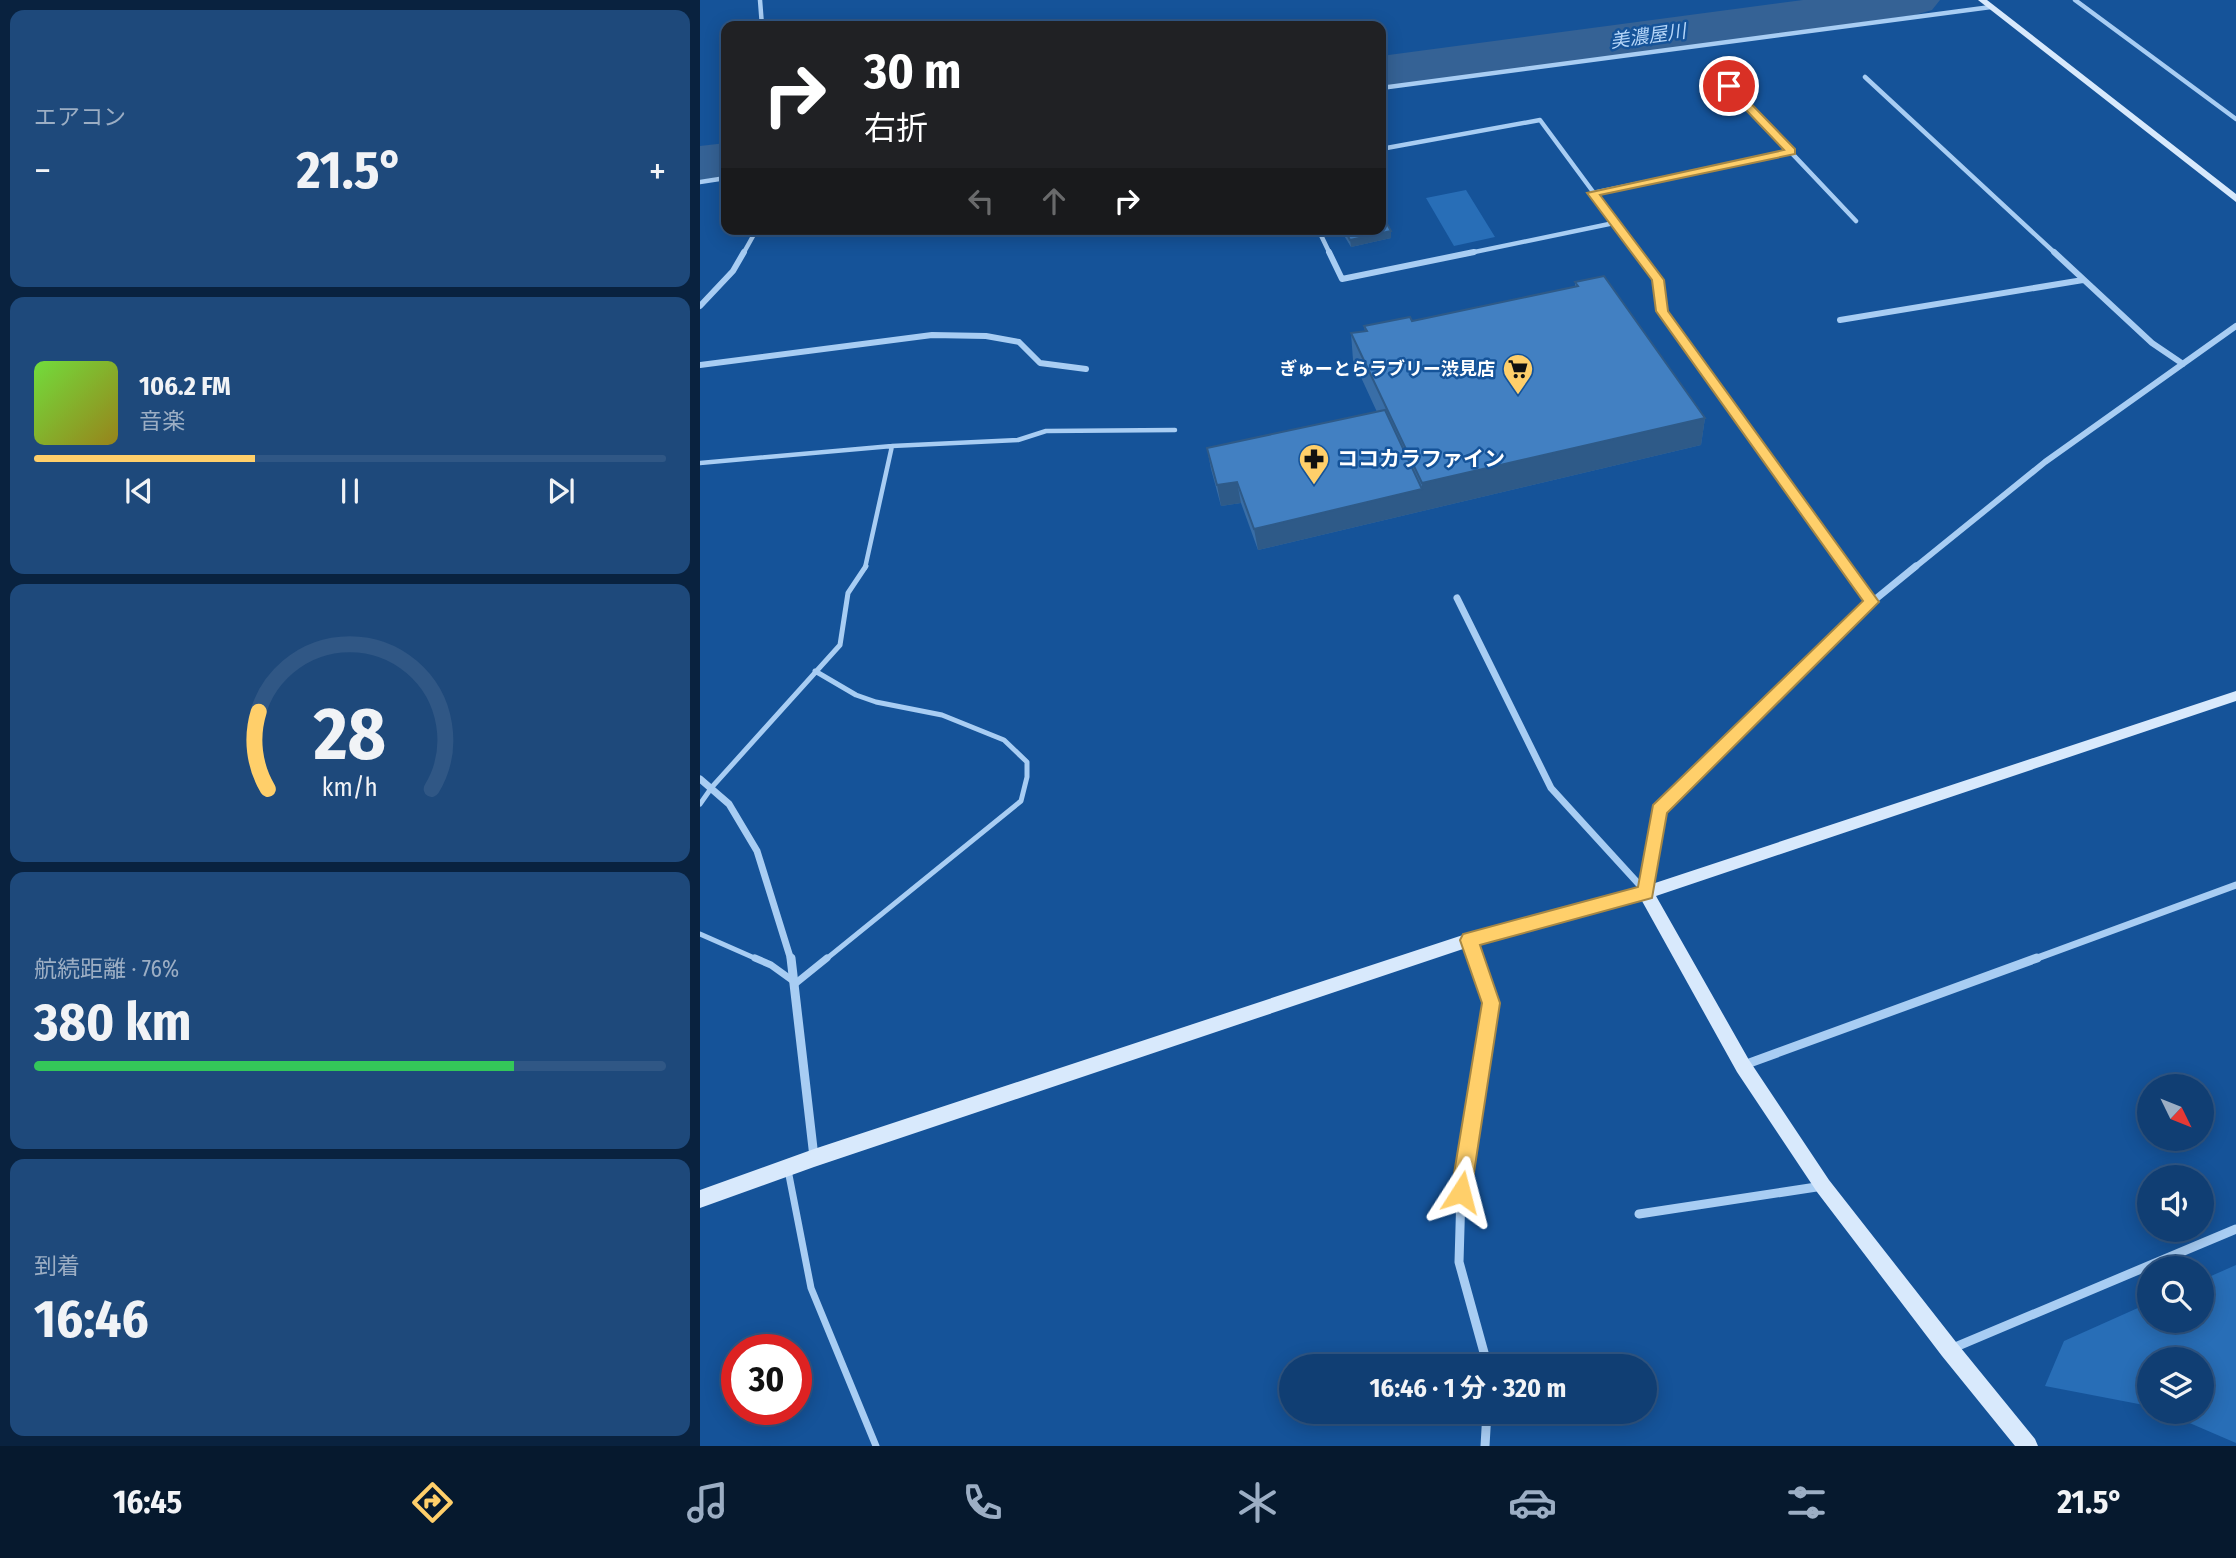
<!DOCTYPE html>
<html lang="ja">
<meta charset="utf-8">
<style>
body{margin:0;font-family:"Fira Sans Condensed","Noto Sans JP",sans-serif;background:#1e497b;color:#f1f3f6;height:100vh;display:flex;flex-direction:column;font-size:26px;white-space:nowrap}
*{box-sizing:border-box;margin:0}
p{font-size:23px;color:#9caec4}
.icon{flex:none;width:38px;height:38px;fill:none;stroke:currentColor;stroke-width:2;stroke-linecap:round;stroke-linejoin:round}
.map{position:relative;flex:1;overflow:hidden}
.sheet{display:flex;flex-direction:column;gap:10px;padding:10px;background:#09223f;width:700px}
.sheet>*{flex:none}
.banner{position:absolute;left:21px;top:21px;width:665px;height:214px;border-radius:14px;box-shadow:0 4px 18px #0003,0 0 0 2px #305785;background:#202124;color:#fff;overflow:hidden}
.needle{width:46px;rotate:133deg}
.fabs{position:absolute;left:1437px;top:1074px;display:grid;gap:14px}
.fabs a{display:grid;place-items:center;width:77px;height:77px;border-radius:50%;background:#103e73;box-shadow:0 4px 18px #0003,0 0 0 2px #305785;font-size:35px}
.speed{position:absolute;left:21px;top:1334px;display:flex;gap:14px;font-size:35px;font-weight:700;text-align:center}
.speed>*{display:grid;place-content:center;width:91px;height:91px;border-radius:50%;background:#103e73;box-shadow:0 4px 18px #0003,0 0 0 2px #305785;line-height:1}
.speed .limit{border:10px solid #d22;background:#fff;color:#111}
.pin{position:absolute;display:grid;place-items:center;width:60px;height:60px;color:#fff;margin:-30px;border:4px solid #fff;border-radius:50%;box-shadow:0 2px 7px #0007}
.me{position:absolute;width:77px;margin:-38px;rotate:9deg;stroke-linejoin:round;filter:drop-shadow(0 0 5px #0008)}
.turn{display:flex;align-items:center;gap:24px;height:147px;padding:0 28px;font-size:32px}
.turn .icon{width:91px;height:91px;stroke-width:2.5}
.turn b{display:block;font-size:49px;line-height:60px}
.lanes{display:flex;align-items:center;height:66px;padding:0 28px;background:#0003;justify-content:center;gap:35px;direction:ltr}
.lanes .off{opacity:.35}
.big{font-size:52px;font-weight:700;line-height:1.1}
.sheet .tile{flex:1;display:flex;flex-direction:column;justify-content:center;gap:10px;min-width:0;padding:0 24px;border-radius:14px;background:#1e497b}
.sheet .dial{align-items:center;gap:0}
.dial svg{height:182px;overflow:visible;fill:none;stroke:#305785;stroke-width:7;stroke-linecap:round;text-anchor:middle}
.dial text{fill:#f1f3f6;stroke:none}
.song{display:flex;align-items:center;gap:21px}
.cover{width:84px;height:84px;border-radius:10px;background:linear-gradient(135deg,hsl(100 70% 55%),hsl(50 70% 35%))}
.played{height:7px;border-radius:4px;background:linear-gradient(90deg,#ffcf6a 35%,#305785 35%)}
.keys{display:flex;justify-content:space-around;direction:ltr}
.heat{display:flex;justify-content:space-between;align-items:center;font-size:38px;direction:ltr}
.charge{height:10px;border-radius:5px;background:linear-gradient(90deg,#34c759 76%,#305785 0)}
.trip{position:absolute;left:579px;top:1354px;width:378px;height:70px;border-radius:35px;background:#103e73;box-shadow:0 4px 18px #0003,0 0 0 2px #305785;font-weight:700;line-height:70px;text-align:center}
.menu{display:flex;height:112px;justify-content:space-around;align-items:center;background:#06192e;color:#9caec4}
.menu .icon{width:49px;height:49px}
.menu .on{color:#ffcf6a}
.menu b{font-size:32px;color:#f1f3f6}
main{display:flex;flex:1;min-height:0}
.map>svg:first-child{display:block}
.green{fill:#286eb7}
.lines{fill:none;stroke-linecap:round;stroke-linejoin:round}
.river{fill:#356295;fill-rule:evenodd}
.lane-far2{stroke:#a8cdf3;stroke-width:4.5}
.lane-far1{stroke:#a8cdf3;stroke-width:5}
.lane{stroke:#a8cdf3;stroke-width:7}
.street-far3{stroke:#a8cdf3;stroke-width:4.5}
.street-far2{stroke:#a8cdf3;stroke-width:6}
.street-far1{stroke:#a8cdf3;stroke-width:7}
.street{stroke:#a8cdf3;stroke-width:9}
.secondary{fill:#d8e9fc;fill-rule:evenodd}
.wall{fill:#396ea7}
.shaded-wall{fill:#2e5a88}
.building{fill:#4280c2;stroke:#2e5a88;stroke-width:2}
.route{fill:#ffcf6a;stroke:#a68745;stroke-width:2}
.labels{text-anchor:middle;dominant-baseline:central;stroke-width:5;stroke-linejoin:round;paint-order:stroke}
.far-poi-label{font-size:18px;font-weight:bold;fill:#fff;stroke:#155399;text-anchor:end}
.far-water-label{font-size:19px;font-style:italic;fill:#b5d6f9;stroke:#155399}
.poi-label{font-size:21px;font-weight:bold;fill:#fff;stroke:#155399;text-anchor:start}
</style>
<main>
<section class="sheet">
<div class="tile"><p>エアコン</p>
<div class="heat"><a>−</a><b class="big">21.5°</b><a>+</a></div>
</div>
<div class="tile">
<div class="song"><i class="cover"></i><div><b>106.2 FM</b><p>音楽</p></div></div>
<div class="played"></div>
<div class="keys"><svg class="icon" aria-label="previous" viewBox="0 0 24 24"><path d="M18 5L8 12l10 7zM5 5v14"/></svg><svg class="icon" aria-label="pause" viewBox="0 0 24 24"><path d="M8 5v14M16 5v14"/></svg><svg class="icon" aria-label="next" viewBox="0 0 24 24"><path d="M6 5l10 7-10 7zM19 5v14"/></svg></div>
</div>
<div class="tile dial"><svg viewBox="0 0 100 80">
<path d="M14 69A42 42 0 1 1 86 69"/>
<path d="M14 69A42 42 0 0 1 10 35" stroke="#ffcf6a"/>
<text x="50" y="56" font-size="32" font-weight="700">28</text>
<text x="50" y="72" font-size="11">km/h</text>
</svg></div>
<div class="tile"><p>航続距離 · 76%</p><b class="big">380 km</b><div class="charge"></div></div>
<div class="tile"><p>到着</p><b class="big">16:46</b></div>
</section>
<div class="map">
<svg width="1536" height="1446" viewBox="0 0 1536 1446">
<rect width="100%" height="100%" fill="#155399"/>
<path class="green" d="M766 190 795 237 754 246 726 198Z
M1536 1265V1443L1464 1412H1502V1360H1449V1406L1345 1386 1364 1341 1449 1303V1321H1502V1280Z"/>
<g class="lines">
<path class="river" d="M1103 0H1240L1232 10 1215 15 681 88V56Z
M26 143V177L0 180V146Z"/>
<path class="lane-far2" d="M0 463 192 446 318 440 346 431 475 430
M165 568 192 446"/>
<path class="lane-far1" d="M115 671 156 695 176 702 242 715 304 740 327 762V777L321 801 125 960
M0 804 12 787 140 645 148 593 166 566
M0 934 59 960"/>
<path class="lane" d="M55 958 71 965 96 983 127 958
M88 1170 111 1288 176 1446"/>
<path class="street-far3" d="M60 0 62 26
M1375 0 1536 119
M1013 70 1156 221
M1165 77 1356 254
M681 88 1291 7
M681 149 840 120 939 254
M0 182 26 178
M893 193 1091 152
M618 229 630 254
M43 254 57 229
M765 254 914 223"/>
<path class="street-far2" d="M629 252 642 279 774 252
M937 252 958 280 962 311 1148 568
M1354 252 1452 343 1483 364
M0 306 33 271 44 252
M1140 320 1383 280
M0 365 232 335 286 336 319 342 340 363 386 369
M1214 568 1345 462 1536 326"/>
<path class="street-far1" d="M1146 566 1172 602
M757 598 851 788 946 892
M0 779 29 804 57 851 91 960
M946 893 959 810 1172 602 1216 566
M769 940 776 960
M1332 960 1536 885"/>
<path class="street" d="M91 958 114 1157
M775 958 791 1003 761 1193 759 1262 788 1367
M1044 1065 1337 958
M939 1214 1123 1186
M1253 1348 1536 1229
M785 1446 787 1412"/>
<path class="secondary" d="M1278 0H1287L1536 194V202Z
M1536 691V701L956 896 1049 1060 1129 1180 1256 1342 1335 1439 1338 1446H1315L1242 1356 1117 1192 1037 1072 942 901 769 947 114 1167 0 1208V1190L114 1149 769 933 946 886Z"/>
</g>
<path class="wall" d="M640 229H681L691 231V238L651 247Z
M875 282 1005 418 1001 445 558 550 541 503 521 506 511 469 507 448 677 412 653 360 651 333 665 331 664 326 712 321 875 287Z"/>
<path class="shaded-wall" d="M691 231V238L651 247 650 240Z
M1005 418 1001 445 558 550 554 529 722 489V483Z
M537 482 541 503 521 506 517 485Z"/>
<path class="building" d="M681 213 691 231 650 240 644 229H681Z
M904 276 1005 418 722 483 651 333 667 331 664 326 710 317 712 321 878 286 875 282Z
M685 410 722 489 554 529 537 482 517 485 507 448Z"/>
<path class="route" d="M1025 84H1032L1095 149V154L900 195 964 280 968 311 1179 602 967 813 952 898 780 945 800 1003 771 1192 768 1200 761 1203 754 1200 751 1192 782 1003 760 940 763 934 938 887 953 805 1163 601 956 311 952 280 887 193 1084 150 1025 88Z"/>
<defs>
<g id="supermarket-pin" transform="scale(1.575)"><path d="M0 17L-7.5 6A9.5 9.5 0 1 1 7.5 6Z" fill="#ffcf6a" stroke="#155399"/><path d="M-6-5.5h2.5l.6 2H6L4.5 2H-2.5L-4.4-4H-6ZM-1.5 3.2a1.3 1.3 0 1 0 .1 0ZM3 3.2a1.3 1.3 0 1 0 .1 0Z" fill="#111"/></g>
<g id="pharmacy-pin" transform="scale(1.575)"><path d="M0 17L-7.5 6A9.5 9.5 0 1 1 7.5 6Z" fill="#ffcf6a" stroke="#155399"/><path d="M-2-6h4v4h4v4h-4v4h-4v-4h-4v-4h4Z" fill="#111"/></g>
</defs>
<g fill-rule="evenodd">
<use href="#supermarket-pin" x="818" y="369"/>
<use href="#pharmacy-pin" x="614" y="459"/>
</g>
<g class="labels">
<g class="far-poi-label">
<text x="795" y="369">ぎゅーとらラブリー渋見店</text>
</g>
<g class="far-water-label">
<text transform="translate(948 36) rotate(-8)">美濃屋川</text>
</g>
<g class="poi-label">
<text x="637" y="459">ココカラファイン</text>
</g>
</g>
</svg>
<div class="fabs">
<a><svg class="needle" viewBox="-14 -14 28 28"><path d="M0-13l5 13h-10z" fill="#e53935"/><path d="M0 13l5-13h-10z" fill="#9caec4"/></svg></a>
<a><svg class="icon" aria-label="sound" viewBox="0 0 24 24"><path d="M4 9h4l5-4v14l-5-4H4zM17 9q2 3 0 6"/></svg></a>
<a><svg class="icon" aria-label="search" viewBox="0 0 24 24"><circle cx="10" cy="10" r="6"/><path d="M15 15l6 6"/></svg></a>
<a><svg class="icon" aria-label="layers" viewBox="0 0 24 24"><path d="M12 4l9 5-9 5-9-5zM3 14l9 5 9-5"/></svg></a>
</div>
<div class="speed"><div class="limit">30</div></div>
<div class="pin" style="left:1029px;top:86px;background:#d93025"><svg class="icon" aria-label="arrive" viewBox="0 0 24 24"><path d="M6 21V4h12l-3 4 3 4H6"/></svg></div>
<svg class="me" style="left:761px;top:1192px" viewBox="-20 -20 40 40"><path d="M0-17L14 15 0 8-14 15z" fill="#ffcf6a" stroke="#fff" stroke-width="4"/></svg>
<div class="trip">16:46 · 1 分 · 320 m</div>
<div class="banner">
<div class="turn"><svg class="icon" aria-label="right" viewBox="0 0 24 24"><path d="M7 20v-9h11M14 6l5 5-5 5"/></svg><div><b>30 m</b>右折</div></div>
<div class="lanes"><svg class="icon off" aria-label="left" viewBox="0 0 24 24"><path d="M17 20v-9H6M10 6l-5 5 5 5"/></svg><svg class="icon off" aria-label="ahead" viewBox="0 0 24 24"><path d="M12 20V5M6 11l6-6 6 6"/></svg><svg class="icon" aria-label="right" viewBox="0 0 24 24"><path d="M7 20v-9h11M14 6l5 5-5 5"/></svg></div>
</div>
</div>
</main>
<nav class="menu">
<b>16:45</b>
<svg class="icon on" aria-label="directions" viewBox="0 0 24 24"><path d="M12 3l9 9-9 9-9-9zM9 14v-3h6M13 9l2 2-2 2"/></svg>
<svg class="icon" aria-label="music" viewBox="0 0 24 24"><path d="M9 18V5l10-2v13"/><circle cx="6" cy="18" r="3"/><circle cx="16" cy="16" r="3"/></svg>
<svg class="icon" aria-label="phone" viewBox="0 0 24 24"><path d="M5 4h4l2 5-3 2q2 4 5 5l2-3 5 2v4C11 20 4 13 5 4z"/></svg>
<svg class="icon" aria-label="climate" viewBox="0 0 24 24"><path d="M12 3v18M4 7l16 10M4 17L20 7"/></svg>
<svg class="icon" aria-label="car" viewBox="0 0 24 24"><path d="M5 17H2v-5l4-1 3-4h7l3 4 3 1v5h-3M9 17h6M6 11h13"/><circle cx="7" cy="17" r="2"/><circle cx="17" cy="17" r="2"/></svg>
<svg class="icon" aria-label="filters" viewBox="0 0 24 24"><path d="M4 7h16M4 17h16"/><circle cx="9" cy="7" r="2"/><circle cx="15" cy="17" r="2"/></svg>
<b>21.5°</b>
</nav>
